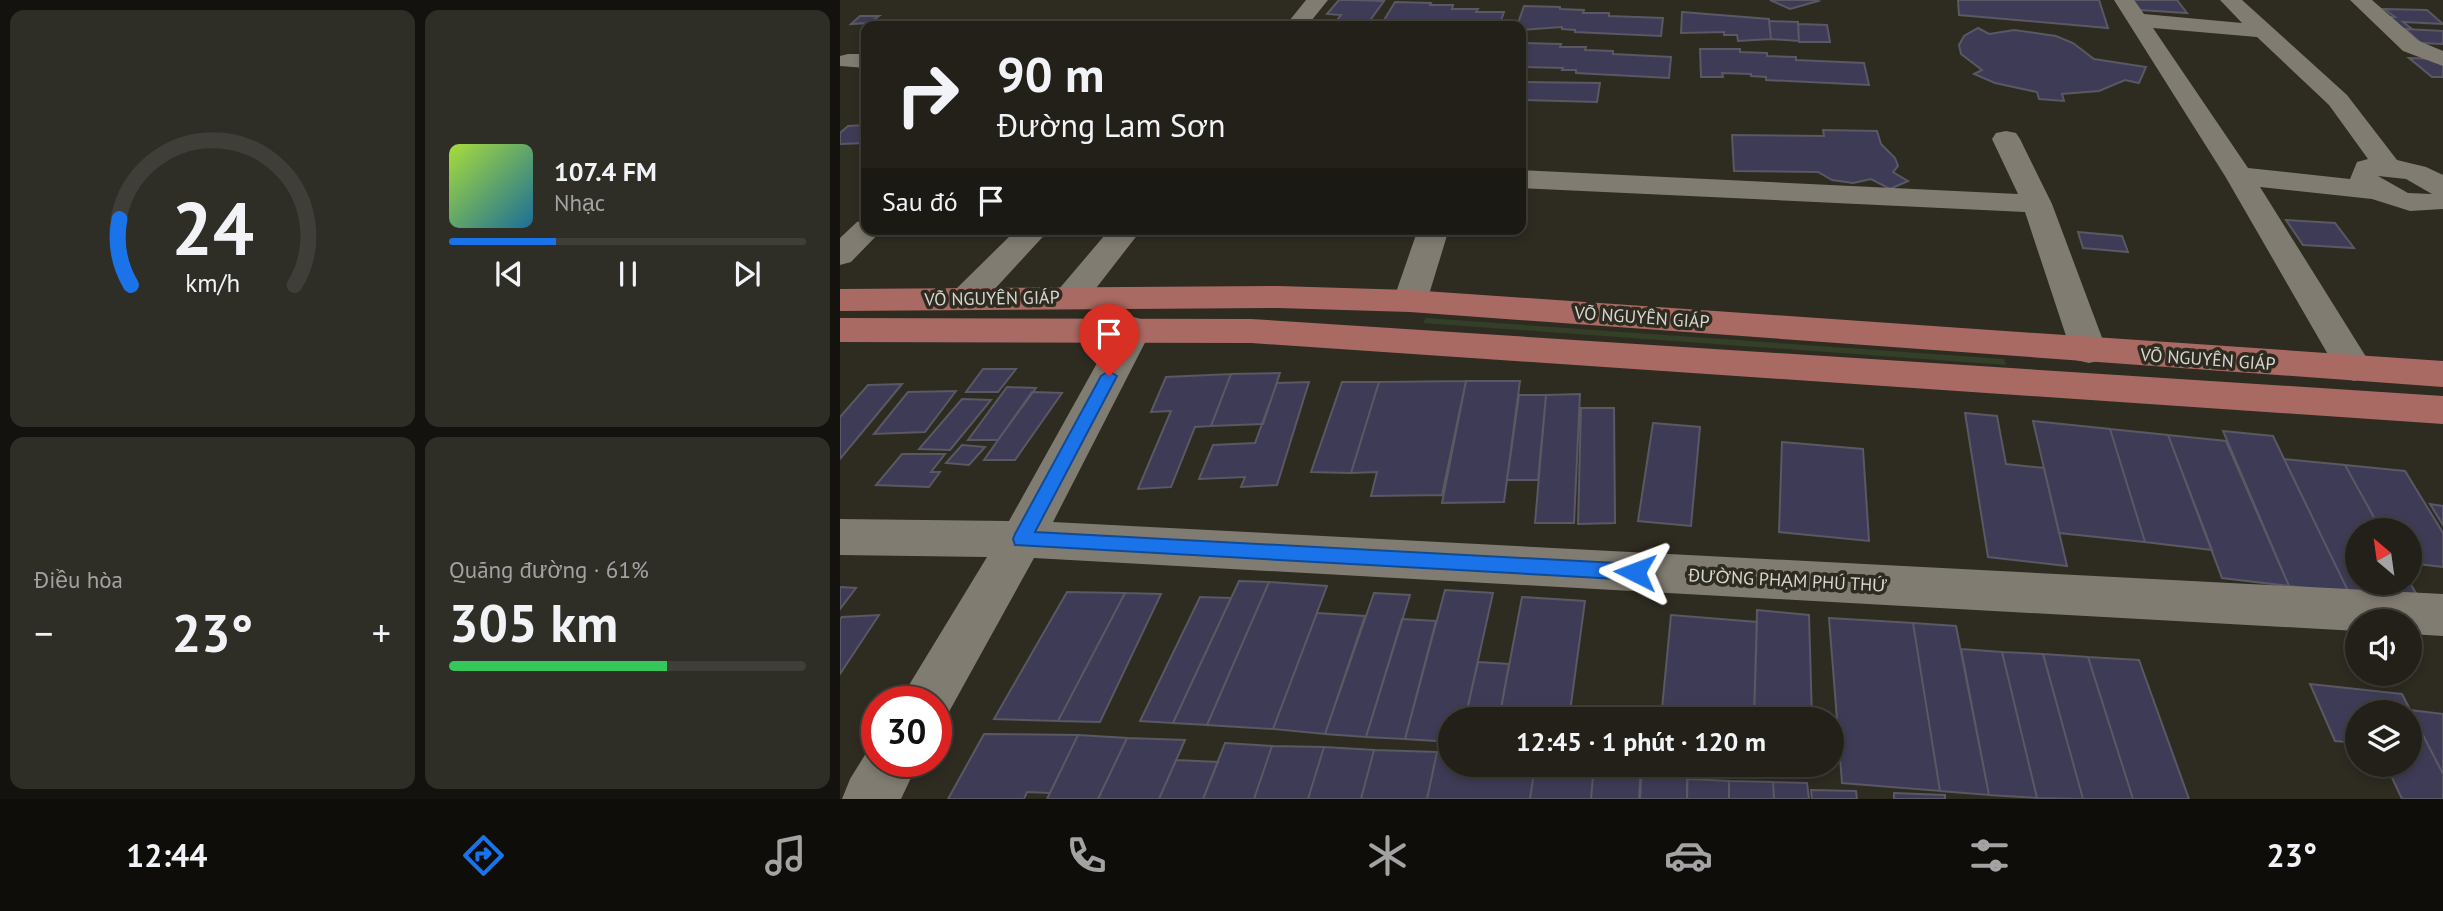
<!DOCTYPE html>
<html lang="vi">
<meta charset="utf-8">
<style>
body{margin:0;font-family:"PT Sans",sans-serif;background:#2e2d26;color:#f1f3f6;height:100vh;display:flex;flex-direction:column;font-size:26px;white-space:nowrap}
*{box-sizing:border-box;margin:0}
p{font-size:23px;color:#a2a3a2}
.icon{flex:none;width:38px;height:38px;fill:none;stroke:currentColor;stroke-width:2;stroke-linecap:round;stroke-linejoin:round}
.map{position:relative;flex:1;overflow:hidden}
.drawer{display:flex;flex-direction:column;gap:10px;padding:10px;background:#13120e;width:840px}
.drawer>*{flex:none}
.guide{position:absolute;left:21px;top:21px;width:665px;height:214px;border-radius:14px;box-shadow:0 4px 10px #0003,0 0 0 2px #3f3e38;background:#222019;color:#f1f3f6;overflow:hidden}
.needle{width:46px;rotate:331deg}
.tools{position:absolute;left:1505px;top:518px;display:grid;gap:14px}
.tools a{display:grid;place-items:center;width:77px;height:77px;border-radius:50%;background:#222019;box-shadow:0 4px 10px #0003,0 0 0 2px #3f3e38;font-size:35px}
.speed{position:absolute;left:21px;top:686px;display:flex;gap:14px;font-size:35px;font-weight:700;text-align:center}
.speed>*{display:grid;place-content:center;width:91px;height:91px;border-radius:50%;background:#222019;box-shadow:0 4px 10px #0003,0 0 0 2px #3f3e38;line-height:1}
.speed .limit{border:10px solid #d22;background:#fff;color:#111}
.pin{position:absolute;display:grid;place-items:center;width:60px;height:60px;color:#fff;margin:-72px -30px;border-radius:50% 50% 50% 0;rotate:-45deg;box-shadow:0 0 7px #0007}
.pin .icon{rotate:45deg}
.me{position:absolute;width:77px;margin:-38px;rotate:273deg;stroke-linejoin:round;filter:drop-shadow(0 0 5px #0008)}
.turn{display:flex;align-items:center;gap:24px;height:147px;padding:0 21px;font-size:32px}
.turn .icon{width:91px;height:91px;stroke-width:2.5}
.turn b{display:block;font-size:49px;line-height:60px}
.then{display:flex;align-items:center;height:66px;padding:0 21px;background:#0003;gap:14px;font-size:26px}
.big{font-size:52px;font-weight:600;line-height:1.1}
.drawer .tile{flex:1;display:flex;flex-direction:column;justify-content:center;gap:10px;min-width:0;padding:0 24px;border-radius:14px;background:#2e2d26}
.drawer .dial{align-items:center;gap:0}
.dial svg{height:182px;overflow:visible;fill:none;stroke:#3f3e38;stroke-width:7;stroke-linecap:round;text-anchor:middle}
.dial text{fill:#f1f3f6;stroke:none}
.song{display:flex;align-items:center;gap:21px}
.cover{width:84px;height:84px;border-radius:10px;background:linear-gradient(135deg,hsl(80 70% 55%),hsl(200 70% 35%))}
.played{height:7px;border-radius:4px;background:linear-gradient(90deg,#1a73e8 30%,#3f3e38 30%)}
.keys{display:flex;justify-content:space-around;direction:ltr}
.heat{display:flex;justify-content:space-between;align-items:center;font-size:38px;direction:ltr}
.charge{height:10px;border-radius:5px;background:linear-gradient(90deg,#34c759 61%,#3f3e38 0)}
.drawer .tiles{flex:1;display:grid;gap:10px;grid-template-columns:repeat(2,1fr)}
.trip{position:absolute;left:598px;top:707px;width:406px;height:70px;border-radius:35px;background:#222019;box-shadow:0 4px 10px #0003,0 0 0 2px #3f3e38;font-weight:600;line-height:70px;text-align:center}
.menu{display:flex;height:112px;justify-content:space-around;align-items:center;background:#0e0d0a;color:#a2a3a2}
.menu .icon{width:49px;height:49px}
.menu .active{color:#1a73e8}
.menu b{font-size:32px;color:#f1f3f6}
main{display:flex;flex:1;min-height:0}
.map>svg:first-child{display:block}
.green{fill:#333f27}
.building{fill:#3e3b56;stroke:#595863;stroke-width:2}
.lines{fill:none;stroke-linecap:round;stroke-linejoin:round}
.minor{fill:#807c71;fill-rule:evenodd}
.major{fill:#a96a63;fill-rule:evenodd}
.route{fill:#1a73e8;stroke:#114b97;stroke-width:2}
.labels{text-anchor:middle;dominant-baseline:central;stroke-width:7;stroke-linejoin:round;paint-order:stroke}
.street-label{font-size:18px;fill:#d8d6d0;stroke:#2e2b21}
</style>
<main>
<section class="drawer">
<div class="tiles">
<div class="tile dial"><svg viewBox="0 0 100 80">
<path d="M14 69A42 42 0 1 1 86 69"/>
<path d="M14 69A42 42 0 0 1 9 40" stroke="#1a73e8"/>
<text x="50" y="56" font-size="32" font-weight="700">24</text>
<text x="50" y="72" font-size="11">km/h</text>
</svg></div>
<div class="tile">
<div class="song"><i class="cover"></i><div><b>107.4 FM</b><p>Nhạc</p></div></div>
<div class="played"></div>
<div class="keys"><svg class="icon" aria-label="previous" viewBox="0 0 24 24"><path d="M18 5L8 12l10 7zM5 5v14"/></svg><svg class="icon" aria-label="pause" viewBox="0 0 24 24"><path d="M8 5v14M16 5v14"/></svg><svg class="icon" aria-label="next" viewBox="0 0 24 24"><path d="M6 5l10 7-10 7zM19 5v14"/></svg></div>
</div>
<div class="tile"><p>Điều hòa</p>
<div class="heat"><a>−</a><b class="big">23°</b><a>+</a></div>
</div>
<div class="tile"><p>Quãng đường · 61%</p><b class="big">305 km</b><div class="charge"></div></div>
</div>
</section>
<div class="map">
<svg width="1603" height="799" viewBox="0 0 1603 799">
<rect width="100%" height="100%" fill="#2e2b21"/>
<path class="green" d="M586 318 1164 359 1166 365 583 323Z"/>
<path class="building" d="M499 0H512L544 1 526 26 493 25 501 15 487 14Z
M930 0H974L978 1 950 9Z
M1118 0H1259L1268 28 1119 15Z
M1293 0H1337L1347 13 1300 10Z
M555 2 591 3 590 5H613L612 9H638L636 12H664L659 26 562 23 560 26 541 25Z
M684 6 720 7V9L744 10 743 13H769V16L823 18 821 36 735 32V30L722 29V27L681 30V26H677Z
M1544 9 1587 10 1603 24 1563 22 1572 29H1557L1543 17H1555Z
M842 12 929 19 931 39 898 41 897 35H884V32L841 33Z
M20 16H39L29 23 11 24Z
M929 21 958 22 959 41 931 39Z
M958 24 987 25 990 42H959Z
M1138 28 1149 34 1174 30 1216 36 1233 43 1254 59 1306 67 1299 83 1285 80 1259 91 1222 94 1224 101 1199 99 1197 92 1155 83 1134 74 1142 70 1121 54 1119 45 1124 36Z
M1565 29 1603 31V44L1581 43Z
M681 43 721 44 720 47H746L745 50 773 51V54L831 57 829 78 736 73V70H722L723 68 681 67Z
M860 49H900V52L927 53V56L956 57V60L1024 63 1029 85 926 80V77L911 76V74L882 73 883 77H861Z
M1569 58 1597 59 1603 64V77H1592Z
M681 82 760 83 757 102 681 100Z
M26 125V143L0 144V133L8 126Z
M983 130 1037 131 1041 144 1055 158 1058 166 1053 172 1068 181 1050 189 1031 179 1013 183 992 180 978 172 894 171 892 135 984 136Z
M1446 220 1495 223 1514 248 1463 245Z
M1238 232 1282 236 1288 252 1243 248Z
M143 369H176L158 392H126Z
M440 373 423 424 371 426 391 374Z
M391 374 371 426 355 427 331 487 298 489 331 411 311 412 326 377Z
M626 381 602 495 531 496 537 472 511 473 539 382Z
M626 381H680L664 502 602 503Z
M469 382 437 485 401 487 405 477 359 479 373 445 415 443 437 383Z
M502 382H539L511 473 471 472Z
M62 384 24 430 0 459V417L28 385Z
M167 387 196 388 158 440H128Z
M116 391 85 432 34 434 68 392Z
M192 392 222 393 175 460H144Z
M740 394 734 523H695L706 395Z
M679 395H706L698 480H667Z
M122 399 151 400 110 450 79 449Z
M741 408H774L775 523 738 524Z
M1125 413 1157 416 1166 464 1204 468 1227 566 1148 557Z
M1193 421 1270 429 1305 542 1219 533Z
M813 423 860 427 851 526 798 521Z
M1270 429 1328 435 1372 550 1305 542Z
M1383 431 1433 436 1509 593 1449 586Z
M1328 435 1386 441 1449 586 1382 578Z
M942 442 1023 449 1029 541 939 532Z
M122 445 145 447 129 465 106 463Z
M62 454H105L91 472H100L89 487 36 485Z
M1444 459 1505 465 1541 530H1517V583H1570L1580 600 1509 593Z
M1505 465 1565 471 1603 533V567L1570 563V530H1541Z
M1590 504 1603 506V525Z
M399 581 429 582 367 725 333 723Z
M429 582 487 586 433 729 367 725Z
M0 587 16 588 0 609Z
M605 590 653 593 625 719H611V742L565 739Z
M227 592 285 593 218 721 154 719Z
M285 593 321 594 260 722 218 721Z
M534 593 570 595 526 737 485 734Z
M360 597 391 598 333 723 300 721Z
M682 597 745 601 729 719H659Z
M917 610 969 615 972 719H914Z
M477 613 525 616 485 734 433 729Z
M39 615 0 674V619L2 617Z
M831 615 917 622 914 719H821Z
M989 618 1073 623 1100 791 1002 783Z
M562 619 596 621 565 739 526 737Z
M1073 623 1116 626 1149 795 1100 791Z
M1121 649 1162 652 1197 798 1149 795Z
M1162 652 1203 654 1243 799 1197 798Z
M1203 654 1248 657 1293 799H1243Z
M1248 657 1299 660 1349 799H1293Z
M638 662 669 664 659 719H625Z
M1470 684 1562 694 1603 774V799H1562L1546 765H1570V712H1517V743L1495 741Z
M1570 710 1603 714V774Z
M144 734 238 735 210 793 187 792 184 799H108Z
M238 735 287 738 258 799H207Z
M287 738 345 740 319 799H258Z
M385 743 432 746 414 799H363Z
M432 746 484 747 468 799H414Z
M484 747 534 750 521 799H468Z
M534 750 597 752 587 799H521Z
M597 752 611 753V765H695L690 799H587Z
M336 760 378 762 363 799H319Z
M695 765H754L751 799H690Z
M754 765H801L799 799H751Z
M802 765 848 766 847 799H800Z
M913 765H973V773L913 767Z
M847 779 889 781V799H847Z
M889 781 933 782 934 799H889Z
M933 782 967 783 969 799H934Z
M971 790 1016 791 1017 799H972Z
M1054 793 1105 795V799H1054Z"/>
<g class="lines">
<path class="minor" d="M466 0H488L467 26H445Z
M1274 0H1294L1304 14 1402 23 1380 0H1402L1507 95 1557 160 1586 167 1603 175V209L1570 211 1532 199 1420 187 1533 368 1527 377 1514 381 1501 377 1385 176ZM1313 28 1417 37 1489 105 1528 159 1517 162 1510 179 1408 168ZM1538 176 1566 179 1592 194 1568 193Z
M1510 0H1532L1579 41 1603 51V66L1563 51Z
M8 54H26V68L0 66V56Z
M1166 131 1176 133 1180 139 1212 204 1267 351 1262 360 1249 363 1236 360 1231 351 1185 212 681 188V170L1178 194 1152 139 1156 133Z
M26 220V229H43L11 262 0 265V238L17 222Z
M177 229H210L140 305 128 308 116 305 111 297 116 289Z
M270 229H302L243 305 231 308 219 305 214 297 219 289Z
M578 229H609L587 301 582 309 570 312 558 309 553 301Z
M294 317 307 321 312 329 213 522 1603 594V636L1570 634V621H1517V631L194 558 105 719 96 723V702H61L69 685 147 557 0 555V519L169 521 276 329 281 321Z
M37 740V761H79L61 799H2L10 779 33 742Z"/>
<path class="major" d="M438 286 570 290 1603 361V387L570 312 438 308 0 311V289Z
M0 318 411 319 1603 396V424L411 343 0 342Z"/>
</g>
<path class="route" d="M269 371 277 376 195 532 795 564 802 566 805 572 802 577 795 580 175 545 173 539 175 534 261 376Z"/>
<g class="labels">
<g class="street-label">
<text transform="translate(152 298) rotate(-1)">VÕ NGUYÊN GIÁP</text>
<text transform="translate(802 317) rotate(4)">VÕ NGUYÊN GIÁP</text>
<text transform="translate(1368 359) rotate(4)">VÕ NGUYÊN GIÁP</text>
<text transform="translate(948 580) rotate(3)">ĐƯỜNG PHẠM PHÚ THỨ</text>
</g>
</g>
</svg>
<div class="tools">
<a><svg class="needle" viewBox="-14 -14 28 28"><path d="M0-13l5 13h-10z" fill="#e53935"/><path d="M0 13l5-13h-10z" fill="#a2a3a2"/></svg></a>
<a><svg class="icon" aria-label="sound" viewBox="0 0 24 24"><path d="M4 9h4l5-4v14l-5-4H4zM17 9q2 3 0 6"/></svg></a>
<a><svg class="icon" aria-label="layers" viewBox="0 0 24 24"><path d="M12 4l9 5-9 5-9-5zM3 14l9 5 9-5"/></svg></a>
</div>
<div class="speed"><div class="limit">30</div></div>
<div class="pin" style="left:269px;top:376px;background:#d93025"><svg class="icon" aria-label="arrive" viewBox="0 0 24 24"><path d="M6 21V4h12l-3 4 3 4H6"/></svg></div>
<svg class="me" style="left:795px;top:572px" viewBox="-20 -20 40 40"><path d="M0-17L14 15 0 8-14 15z" fill="#1a73e8" stroke="#fff" stroke-width="4"/></svg>
<div class="trip">12:45 · 1 phút · 120 m</div>
<div class="guide">
<div class="turn"><svg class="icon" aria-label="right" viewBox="0 0 24 24"><path d="M7 20v-9h11M14 6l5 5-5 5"/></svg><div><b>90 m</b>Đường Lam Sơn</div></div>
<div class="then">Sau đó<svg class="icon" aria-label="arrive" viewBox="0 0 24 24"><path d="M6 21V4h12l-3 4 3 4H6"/></svg></div>
</div>
</div>
</main>
<nav class="menu">
<b>12:44</b>
<svg class="icon active" aria-label="directions" viewBox="0 0 24 24"><path d="M12 3l9 9-9 9-9-9zM9 14v-3h6M13 9l2 2-2 2"/></svg>
<svg class="icon" aria-label="music" viewBox="0 0 24 24"><path d="M9 18V5l10-2v13"/><circle cx="6" cy="18" r="3"/><circle cx="16" cy="16" r="3"/></svg>
<svg class="icon" aria-label="phone" viewBox="0 0 24 24"><path d="M5 4h4l2 5-3 2q2 4 5 5l2-3 5 2v4C11 20 4 13 5 4z"/></svg>
<svg class="icon" aria-label="climate" viewBox="0 0 24 24"><path d="M12 3v18M4 7l16 10M4 17L20 7"/></svg>
<svg class="icon" aria-label="car" viewBox="0 0 24 24"><path d="M5 17H2v-5l4-1 3-4h7l3 4 3 1v5h-3M9 17h6M6 11h13"/><circle cx="7" cy="17" r="2"/><circle cx="17" cy="17" r="2"/></svg>
<svg class="icon" aria-label="filters" viewBox="0 0 24 24"><path d="M4 7h16M4 17h16"/><circle cx="9" cy="7" r="2"/><circle cx="15" cy="17" r="2"/></svg>
<b>23°</b>
</nav>
